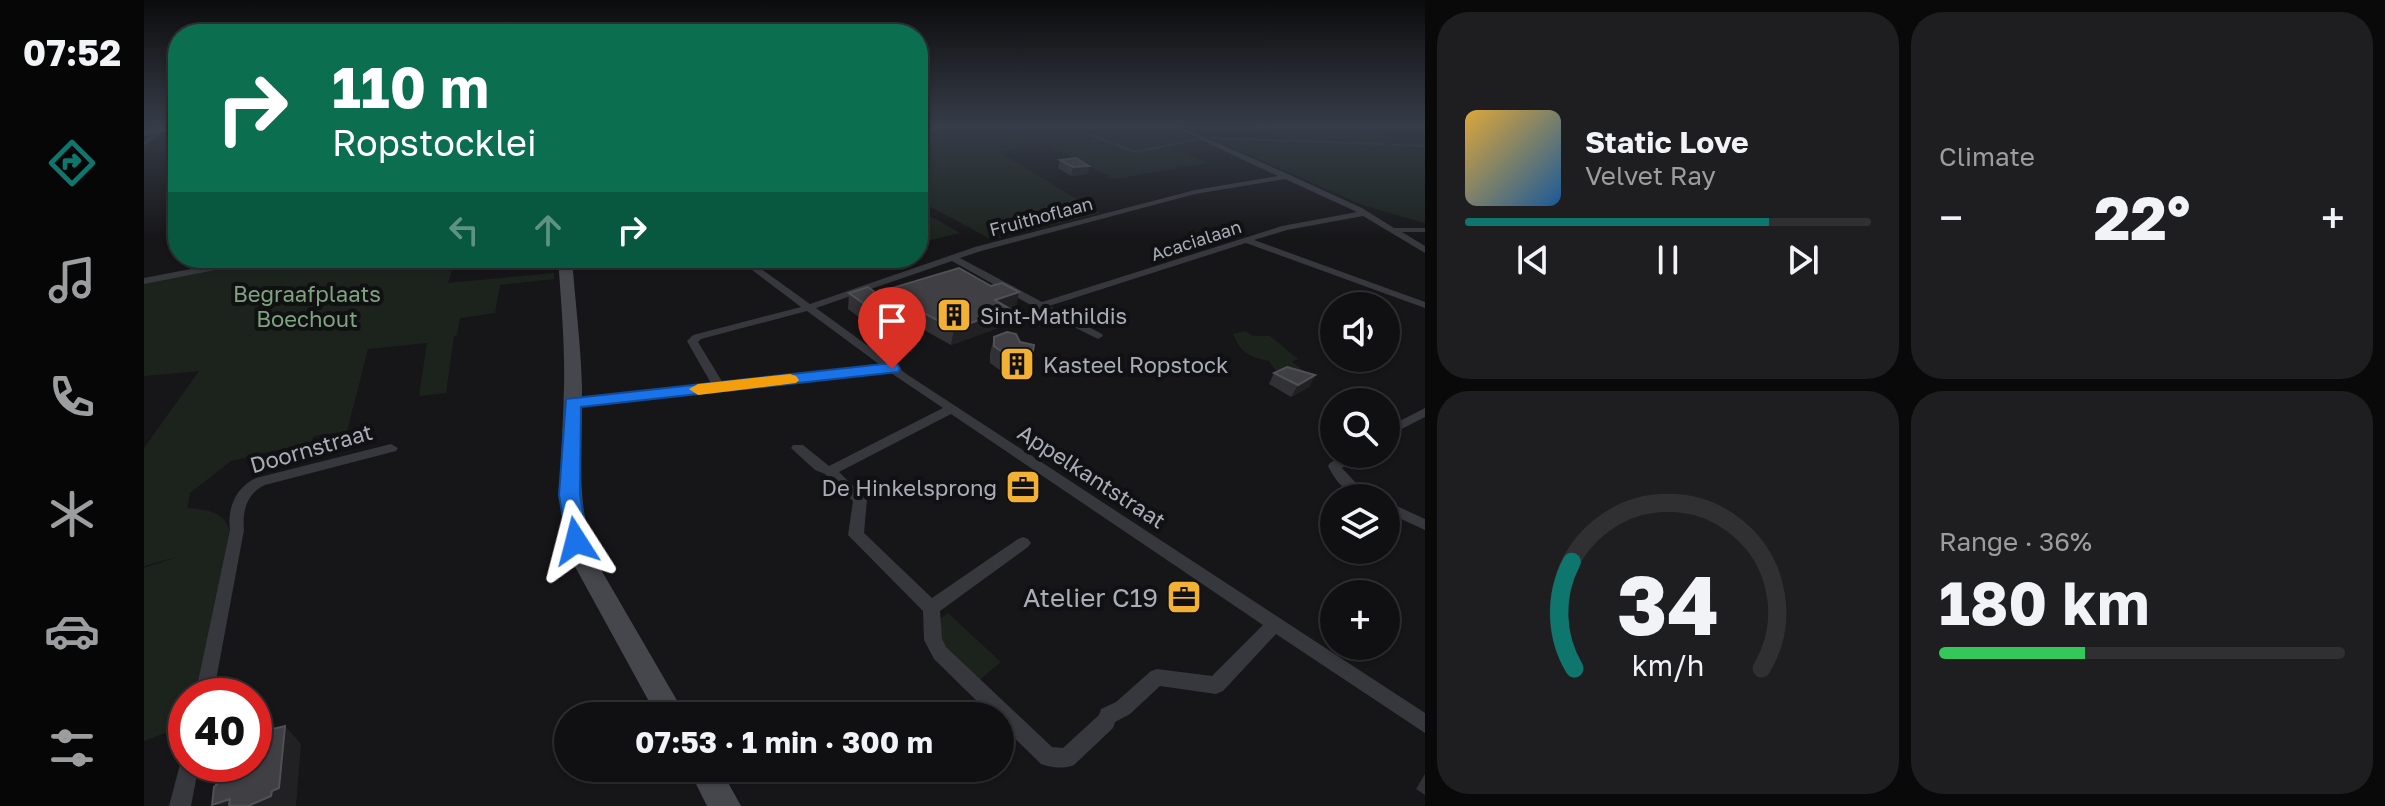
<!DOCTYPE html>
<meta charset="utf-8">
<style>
body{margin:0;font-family:"Golos Text",sans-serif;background:#1e1e20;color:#f1f3f6;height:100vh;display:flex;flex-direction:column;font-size:30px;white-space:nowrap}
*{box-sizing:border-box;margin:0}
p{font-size:26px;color:#9c9d9f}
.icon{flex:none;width:44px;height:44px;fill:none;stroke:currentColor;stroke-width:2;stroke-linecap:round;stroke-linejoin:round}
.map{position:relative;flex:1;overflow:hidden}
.details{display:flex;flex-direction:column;gap:12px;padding:12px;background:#09090a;width:960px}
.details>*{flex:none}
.hud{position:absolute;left:24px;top:24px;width:760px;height:244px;border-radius:32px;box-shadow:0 2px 6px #0004,0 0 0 2px #303032;background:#0b6e4f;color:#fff;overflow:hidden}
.tools{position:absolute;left:1176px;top:292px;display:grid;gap:16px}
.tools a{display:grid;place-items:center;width:80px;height:80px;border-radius:50%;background:#101012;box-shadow:0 2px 6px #0004,0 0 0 2px #303032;font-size:40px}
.speed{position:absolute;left:24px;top:678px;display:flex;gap:16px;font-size:40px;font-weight:700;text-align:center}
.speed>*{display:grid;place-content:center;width:104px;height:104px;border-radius:50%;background:#101012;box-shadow:0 2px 6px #0004,0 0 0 2px #303032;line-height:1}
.speed .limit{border:12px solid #d22;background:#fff;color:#111}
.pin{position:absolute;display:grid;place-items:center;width:68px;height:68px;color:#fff;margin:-82px -34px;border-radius:50% 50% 50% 0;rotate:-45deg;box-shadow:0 0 8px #0007}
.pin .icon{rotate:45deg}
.me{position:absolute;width:88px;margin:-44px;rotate:351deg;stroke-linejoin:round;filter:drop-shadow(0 0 6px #0008)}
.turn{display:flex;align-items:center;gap:28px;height:168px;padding:0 32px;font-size:36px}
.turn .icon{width:104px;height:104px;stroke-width:2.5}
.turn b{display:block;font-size:56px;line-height:68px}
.lanes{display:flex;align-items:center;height:76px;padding:0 32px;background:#0003;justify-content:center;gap:40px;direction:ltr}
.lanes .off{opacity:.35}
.big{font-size:60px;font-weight:700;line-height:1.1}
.details .widget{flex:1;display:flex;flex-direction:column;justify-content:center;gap:12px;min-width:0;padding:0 28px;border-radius:32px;background:#1e1e20}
.details .dial{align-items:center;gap:0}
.dial svg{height:208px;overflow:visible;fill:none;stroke:#303032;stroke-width:7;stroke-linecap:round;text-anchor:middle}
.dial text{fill:#f1f3f6;stroke:none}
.song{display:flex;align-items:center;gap:24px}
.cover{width:96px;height:96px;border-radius:12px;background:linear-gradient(135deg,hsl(40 70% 55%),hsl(210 70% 35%))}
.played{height:8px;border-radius:4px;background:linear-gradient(90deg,#0f766e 75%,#303032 75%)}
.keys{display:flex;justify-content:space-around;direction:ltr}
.heat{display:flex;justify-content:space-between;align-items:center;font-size:44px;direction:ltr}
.charge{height:12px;border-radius:6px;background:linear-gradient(90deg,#34c759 36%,#303032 0)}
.details .tiles{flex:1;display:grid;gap:12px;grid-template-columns:repeat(2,1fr)}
.trip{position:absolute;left:410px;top:702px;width:460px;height:80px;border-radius:40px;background:#101012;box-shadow:0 2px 6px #0004,0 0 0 2px #303032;font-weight:700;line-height:80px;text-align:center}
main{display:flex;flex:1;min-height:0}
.menu{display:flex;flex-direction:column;width:144px;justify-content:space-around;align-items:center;background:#060607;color:#9c9d9f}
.menu .icon{width:56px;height:56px}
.menu .on{color:#0f766e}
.menu b{font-size:36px;color:#f1f3f6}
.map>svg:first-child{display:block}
.green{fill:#1c231d}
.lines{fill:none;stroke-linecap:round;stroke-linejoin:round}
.stream{stroke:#2c353c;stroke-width:2}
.street{fill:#37383d;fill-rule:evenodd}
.secondary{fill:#45474d;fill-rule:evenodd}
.wall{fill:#323236}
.shaded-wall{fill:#212124}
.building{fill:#3f3f44;stroke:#4f5156;stroke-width:2}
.route{fill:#1a73e8;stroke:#114b97;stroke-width:2}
.slow{fill:#f59e0b}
.labels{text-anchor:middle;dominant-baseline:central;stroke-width:8;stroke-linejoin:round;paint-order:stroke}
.far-street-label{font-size:18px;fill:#a8adb8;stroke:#111113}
.park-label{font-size:22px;fill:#7fa381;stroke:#111113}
.poi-label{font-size:22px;fill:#a8adb8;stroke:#111113;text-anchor:start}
.street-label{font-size:22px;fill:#a8adb8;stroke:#111113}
.near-poi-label{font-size:26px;fill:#a8adb8;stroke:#111113;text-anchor:end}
</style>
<main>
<nav class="menu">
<b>07:52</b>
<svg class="icon on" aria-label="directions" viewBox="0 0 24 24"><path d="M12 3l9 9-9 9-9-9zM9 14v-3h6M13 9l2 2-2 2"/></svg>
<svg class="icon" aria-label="music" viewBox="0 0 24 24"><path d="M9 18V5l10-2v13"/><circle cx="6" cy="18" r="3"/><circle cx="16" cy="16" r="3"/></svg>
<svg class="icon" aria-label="phone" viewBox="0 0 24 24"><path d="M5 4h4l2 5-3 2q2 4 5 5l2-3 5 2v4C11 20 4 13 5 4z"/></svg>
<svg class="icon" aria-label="climate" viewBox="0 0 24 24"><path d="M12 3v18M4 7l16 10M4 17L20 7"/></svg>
<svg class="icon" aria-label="car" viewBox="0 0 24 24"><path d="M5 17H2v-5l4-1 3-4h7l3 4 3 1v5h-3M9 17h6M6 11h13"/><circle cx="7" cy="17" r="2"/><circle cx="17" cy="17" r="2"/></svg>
<svg class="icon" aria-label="filters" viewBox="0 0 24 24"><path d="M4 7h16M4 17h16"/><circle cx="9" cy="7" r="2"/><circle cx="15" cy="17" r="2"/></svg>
</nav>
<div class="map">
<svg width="1281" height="806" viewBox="0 0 1281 806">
<rect width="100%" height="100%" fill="#161618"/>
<path class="green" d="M774 127H1026L1056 139 1026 146 1063 163 970 179 902 144 855 152 956 213 848 240 774 200Z
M1113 127H1281V131L1256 134 1234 132 1263 149H1281V223L1218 205 1068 138 1143 140Z
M774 209 816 233 774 243Z
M124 258H312L304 283 410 273V279L356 285 351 313 316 318 313 335 310 336 302 393 275 396 283 343 224 349 203 431 170 436 167 442 87 461 46 493 43 508C65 510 85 512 87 538L53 696H42V725L0 741V568L36 556 0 566V448L55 371 0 376V283Z
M1101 331 1109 336H1126L1154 359 1148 362 1160 371 1159 377 1133 372 1125 361C1101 356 1096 350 1089 334Z
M804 613 857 662 833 682 798 645 796 619Z"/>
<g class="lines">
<path class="stream" d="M925 127 991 152 1054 139
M1068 138 1238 144
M1250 145 1281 146"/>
<path class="street" d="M19 127H25L0 146V141Z
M1030 127H1037L1146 175 1218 208 1250 228H1281V232H1258L1281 246V253L1219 216 1143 230 1110 240 1281 302V308L1102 243 905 306 958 334 959 336 954 339 892 308 808 261 672 308 764 375 1281 713V733L1132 634 1079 691 1072 694 1016 686 986 714 971 722 969 728 930 765C920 769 907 768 897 764L856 724V716H848L790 659 780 640 779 611 704 535 709 501 681 474 671 470 647 448 649 445H659L685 466 799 408 747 373 428 407 422 403 428 399 568 385 543 341 549 335 657 307 592 258H602L666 304 831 247 1051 190 1134 176ZM1141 179 1213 212 1138 226 898 302 816 258 837 251 1051 194ZM663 311 739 367 579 383 554 342 557 339ZM807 414 1119 625 1068 676 1013 669 1007 671 972 702 957 709 955 715 919 748 908 747 802 647 798 639 796 611 884 547 887 543 884 539 879 537 874 539 788 598 720 533 723 500 695 472Z
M1190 127H1199L1201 128 1198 130Z
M104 258H121L117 261 0 284V278Z
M1281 408V417L1242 437V428Z
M247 444 254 448 252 451 121 485C103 493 98 511 100 530L69 696H51L86 530C83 508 92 487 112 478Z
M1202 454H1219L1198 468 1211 482 1232 494 1234 498C1209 498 1196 490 1184 466L1186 463Z
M1242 501 1281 519V530L1242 512Z
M42 755V764H55L47 806H25L38 757Z"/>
<path class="secondary" d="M20 127 34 129 0 136V130Z
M414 258H428C431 301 437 345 438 389 438 448 431 504 452 561L542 716H513L429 563C410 504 419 447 420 387 421 344 417 301 414 258Z
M544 768H576L597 806H563Z"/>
</g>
<path class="wall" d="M916 160 945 166 943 174 927 176 914 168Z
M705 293H732L872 307 866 310 862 325 807 345 780 330 746 340 704 309Z
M850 337 884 368 864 376 846 363V354Z
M1130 373 1171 375 1165 387 1147 397 1125 384Z
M1281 774V795L1272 789Z"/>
<path class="shaded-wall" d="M945 166 943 174 927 176 929 167Z
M875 292 872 307 866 310 862 325 807 345 810 329 851 300Z
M782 314 780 330 746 340 747 323Z
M889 351 884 368 864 376 868 359Z
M1171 375 1165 387 1147 397 1154 385Z
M126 720 140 737 141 726 157 744 152 806H104L125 730Z
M86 799 95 806 68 805Z"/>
<path class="building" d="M932 158 945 166 929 167 916 160Z
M815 268 847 286 858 283 875 292 851 300 866 309 810 329 782 314 747 323 705 293 724 287 732 293Z
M863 332 872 334 876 342 890 345 889 351 868 359 850 346V337Z
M1143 367 1171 375 1154 385 1130 373Z
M126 720 125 730 141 726 135 788 128 791 127 796 104 806H85L86 799 68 805 70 787 80 777 85 779 88 764H110V726Z"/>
<linearGradient id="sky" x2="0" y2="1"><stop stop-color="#0c0c0d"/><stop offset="0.53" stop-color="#363c48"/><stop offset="1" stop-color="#363c48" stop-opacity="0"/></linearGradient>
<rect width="1281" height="239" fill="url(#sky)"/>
<path class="route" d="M748 363 754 365 756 369 754 372 437 407 436 495 444 541 441 548 432 550 424 548 415 495 422 399Z"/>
<path class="slow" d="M646 374 652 376 655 380 652 383 554 395 545 389 554 384Z"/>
<defs>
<g id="building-square" transform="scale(1.8)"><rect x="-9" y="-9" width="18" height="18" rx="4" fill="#f2b134" stroke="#111113"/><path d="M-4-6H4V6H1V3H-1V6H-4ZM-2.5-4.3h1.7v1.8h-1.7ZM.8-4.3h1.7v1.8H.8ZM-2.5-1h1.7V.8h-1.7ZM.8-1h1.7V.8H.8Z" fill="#111"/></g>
<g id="office-square" transform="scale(1.8)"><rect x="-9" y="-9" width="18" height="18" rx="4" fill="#f2b134" stroke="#111113"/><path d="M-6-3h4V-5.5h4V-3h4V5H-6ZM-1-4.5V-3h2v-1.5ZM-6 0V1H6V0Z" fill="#111"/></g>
</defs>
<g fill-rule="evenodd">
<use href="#building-square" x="810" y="315"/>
<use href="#building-square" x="873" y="364"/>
<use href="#office-square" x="879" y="487"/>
<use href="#office-square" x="1040" y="597"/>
</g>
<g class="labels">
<g class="far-street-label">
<text transform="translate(897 216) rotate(-15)">Fruithoflaan</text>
<text transform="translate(1052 240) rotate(-18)">Acacialaan</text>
</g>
<g class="park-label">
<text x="163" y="293">Begraafplaats<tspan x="163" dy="25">Boechout</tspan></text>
</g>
<g class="poi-label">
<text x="836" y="315">Sint-Mathildis</text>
<text x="899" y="364">Kasteel Ropstock</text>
<text x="853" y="487" text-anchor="end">De Hinkelsprong</text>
</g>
<g class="street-label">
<text transform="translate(167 448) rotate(-16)">Doornstraat</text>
<text transform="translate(948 476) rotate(33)">Appelkantstraat</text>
</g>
<g class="near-poi-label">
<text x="1014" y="597">Atelier C19</text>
</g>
</g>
</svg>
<div class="tools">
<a><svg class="icon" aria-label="sound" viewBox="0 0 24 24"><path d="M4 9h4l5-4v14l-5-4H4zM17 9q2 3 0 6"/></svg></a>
<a><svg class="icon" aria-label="search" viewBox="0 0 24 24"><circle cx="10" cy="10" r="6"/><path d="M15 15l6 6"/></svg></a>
<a><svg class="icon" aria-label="layers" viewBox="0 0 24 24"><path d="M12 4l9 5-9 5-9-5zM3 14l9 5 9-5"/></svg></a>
<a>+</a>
</div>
<div class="speed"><div class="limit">40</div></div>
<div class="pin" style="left:748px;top:369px;background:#d93025"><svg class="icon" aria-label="arrive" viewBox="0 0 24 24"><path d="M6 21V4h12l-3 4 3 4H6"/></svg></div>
<svg class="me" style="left:432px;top:541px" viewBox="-20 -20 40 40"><path d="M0-17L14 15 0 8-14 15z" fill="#1a73e8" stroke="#fff" stroke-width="4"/></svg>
<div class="trip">07:53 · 1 min · 300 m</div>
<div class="hud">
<div class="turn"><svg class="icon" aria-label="right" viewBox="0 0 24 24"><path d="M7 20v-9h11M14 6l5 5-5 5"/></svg><div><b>110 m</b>Ropstocklei</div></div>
<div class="lanes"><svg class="icon off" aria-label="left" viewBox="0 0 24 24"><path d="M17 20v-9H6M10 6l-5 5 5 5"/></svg><svg class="icon off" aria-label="ahead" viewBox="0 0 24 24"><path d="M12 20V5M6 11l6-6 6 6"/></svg><svg class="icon" aria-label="right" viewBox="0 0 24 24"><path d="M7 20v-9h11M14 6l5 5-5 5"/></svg></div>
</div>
</div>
<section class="details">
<div class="tiles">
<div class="widget">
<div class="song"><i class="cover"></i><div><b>Static Love</b><p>Velvet Ray</p></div></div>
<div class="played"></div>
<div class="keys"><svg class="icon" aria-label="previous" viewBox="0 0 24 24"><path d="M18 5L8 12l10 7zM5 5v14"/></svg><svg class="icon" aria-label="pause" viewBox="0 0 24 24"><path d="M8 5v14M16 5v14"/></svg><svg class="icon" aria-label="next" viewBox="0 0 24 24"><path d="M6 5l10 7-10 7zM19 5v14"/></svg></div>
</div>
<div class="widget"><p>Climate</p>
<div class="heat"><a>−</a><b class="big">22°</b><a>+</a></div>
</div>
<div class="widget dial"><svg viewBox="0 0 100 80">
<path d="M14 69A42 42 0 1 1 86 69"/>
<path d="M14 69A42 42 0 0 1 13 28" stroke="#0f766e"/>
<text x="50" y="56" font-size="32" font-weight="700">34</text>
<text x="50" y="72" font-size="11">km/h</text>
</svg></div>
<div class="widget"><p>Range · 36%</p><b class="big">180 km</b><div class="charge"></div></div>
</div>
</section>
</main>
